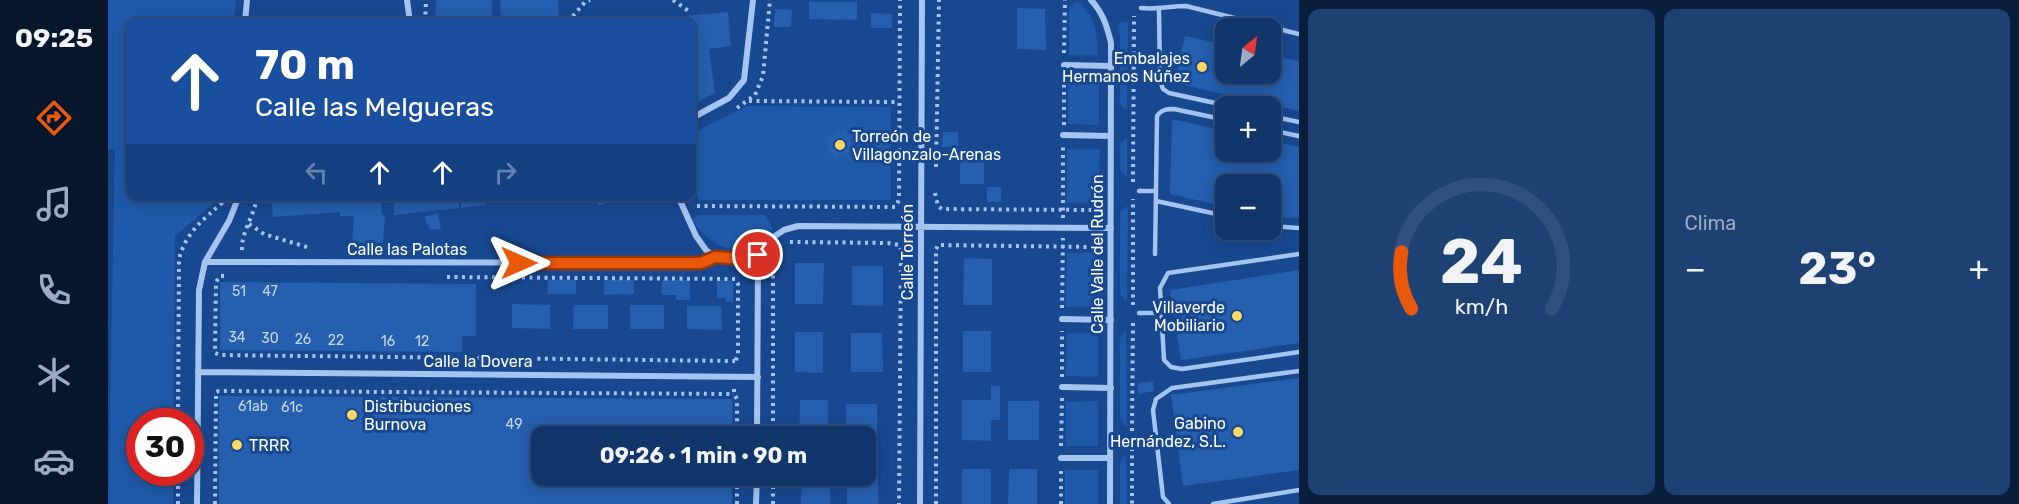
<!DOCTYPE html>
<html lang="es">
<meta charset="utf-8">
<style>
body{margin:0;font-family:Rubik,sans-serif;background:#1e4174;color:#f1f3f6;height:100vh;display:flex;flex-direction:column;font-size:22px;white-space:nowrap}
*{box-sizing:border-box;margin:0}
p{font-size:20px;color:#9cabc2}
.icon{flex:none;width:33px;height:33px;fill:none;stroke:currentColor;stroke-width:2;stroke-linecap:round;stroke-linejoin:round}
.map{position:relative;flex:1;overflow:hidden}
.panel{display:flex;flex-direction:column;gap:9px;padding:9px;background:#091e3b;width:720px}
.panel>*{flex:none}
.guide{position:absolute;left:18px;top:18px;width:570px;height:183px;border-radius:12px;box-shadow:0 3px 15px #0003,0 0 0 2px #30507f;background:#1a4fa0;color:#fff;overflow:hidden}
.needle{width:39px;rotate:29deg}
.buttons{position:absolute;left:1107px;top:18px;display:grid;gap:12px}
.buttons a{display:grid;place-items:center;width:66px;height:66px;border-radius:12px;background:#11366c;box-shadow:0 3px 15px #0003,0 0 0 2px #30507f;font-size:30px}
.speed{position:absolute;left:18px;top:408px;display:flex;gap:12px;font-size:30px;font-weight:700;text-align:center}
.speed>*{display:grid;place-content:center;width:78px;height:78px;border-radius:50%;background:#11366c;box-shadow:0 3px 15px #0003,0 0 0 2px #30507f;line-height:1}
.speed .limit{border:9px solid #d22;background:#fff;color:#111}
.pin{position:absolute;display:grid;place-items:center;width:51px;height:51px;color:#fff;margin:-26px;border:3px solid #fff;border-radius:50%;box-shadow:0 2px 6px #0007}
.me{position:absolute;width:66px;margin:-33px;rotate:90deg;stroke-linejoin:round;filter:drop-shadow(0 0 4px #0008)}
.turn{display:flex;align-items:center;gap:21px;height:126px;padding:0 30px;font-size:27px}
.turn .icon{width:78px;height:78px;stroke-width:2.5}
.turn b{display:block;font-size:42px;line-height:51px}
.lanes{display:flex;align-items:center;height:57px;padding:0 30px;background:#0003;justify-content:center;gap:30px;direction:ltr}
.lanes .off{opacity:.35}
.big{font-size:45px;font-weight:700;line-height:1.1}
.panel .card{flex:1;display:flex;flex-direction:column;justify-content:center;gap:9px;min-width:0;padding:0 21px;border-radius:12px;background:#1e4174}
.panel .dial{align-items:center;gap:0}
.dial svg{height:156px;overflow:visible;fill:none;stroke:#30507f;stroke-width:7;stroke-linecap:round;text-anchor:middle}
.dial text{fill:#f1f3f6;stroke:none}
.heat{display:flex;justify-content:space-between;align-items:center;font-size:33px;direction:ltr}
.panel .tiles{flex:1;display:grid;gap:9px;grid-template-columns:repeat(2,1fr)}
.trip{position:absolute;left:423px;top:426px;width:345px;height:60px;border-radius:12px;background:#11366c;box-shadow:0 3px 15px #0003,0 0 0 2px #30507f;font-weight:700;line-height:60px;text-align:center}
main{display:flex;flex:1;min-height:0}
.tab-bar{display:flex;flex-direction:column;width:108px;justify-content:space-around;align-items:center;background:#07162b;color:#9cabc2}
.tab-bar .icon{width:42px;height:42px}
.tab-bar .current{color:#ea580c}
.tab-bar b{font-size:27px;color:#f1f3f6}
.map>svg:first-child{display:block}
.green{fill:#1f5aaa}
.building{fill:#255faf}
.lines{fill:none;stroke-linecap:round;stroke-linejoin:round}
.path{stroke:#a5c4f0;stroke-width:4;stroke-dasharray:3 4.5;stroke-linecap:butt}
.lane{stroke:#a5c4f0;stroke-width:4.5}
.street{stroke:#a5c4f0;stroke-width:6}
.route-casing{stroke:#983908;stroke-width:15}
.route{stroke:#ea580c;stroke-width:10}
.poi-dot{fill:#ffd763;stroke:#174890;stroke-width:2}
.labels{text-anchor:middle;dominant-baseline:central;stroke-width:6;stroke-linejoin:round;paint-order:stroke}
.number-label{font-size:14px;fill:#c8d7eb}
.poi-label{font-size:16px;fill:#fff;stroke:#174890;text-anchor:end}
.street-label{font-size:16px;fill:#fff;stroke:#174890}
</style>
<main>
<nav class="tab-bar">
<b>09:25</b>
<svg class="icon current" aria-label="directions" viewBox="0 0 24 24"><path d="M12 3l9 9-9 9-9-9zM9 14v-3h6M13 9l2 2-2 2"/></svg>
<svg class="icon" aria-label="music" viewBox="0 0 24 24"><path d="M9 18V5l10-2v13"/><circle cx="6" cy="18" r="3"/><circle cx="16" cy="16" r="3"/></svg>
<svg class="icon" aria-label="phone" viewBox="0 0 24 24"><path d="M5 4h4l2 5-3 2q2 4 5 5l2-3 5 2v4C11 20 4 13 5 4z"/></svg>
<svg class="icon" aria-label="climate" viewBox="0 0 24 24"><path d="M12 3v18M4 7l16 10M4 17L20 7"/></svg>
<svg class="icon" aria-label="car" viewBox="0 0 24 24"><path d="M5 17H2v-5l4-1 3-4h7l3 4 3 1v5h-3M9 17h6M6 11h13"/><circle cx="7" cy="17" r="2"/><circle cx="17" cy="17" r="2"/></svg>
</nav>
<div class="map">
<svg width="1191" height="504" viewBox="0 0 1191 504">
<rect width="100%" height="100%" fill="#174890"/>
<path class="green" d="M0 0H128L126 22H22V196L113 197 67 236 65 421 32 422V472L65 473V504H0L7 149H0Z
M969 1C987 16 990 32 990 55H961V7Z
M1014 22H1020L1019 109 1014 107 1012 102V34L1010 25Z
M960 79H991V125L960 124Z
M640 106 783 107V200H591L584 185V133Z
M1019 138V177L1012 170V143Z
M959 149H992L991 197 989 203H959Z
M1020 206 1019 301 1012 294V212Z
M591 215H657L665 229C657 236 647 245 636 248 614 253 595 237 584 219Z
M959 253H990V307H958Z
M1018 330 1019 427 1016 425 1012 417V337Z
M959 333H990V377L958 376Z
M990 401V446H958V402Z
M1018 456 1019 504H1012V463L1015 457Z
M957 470H990V504H957Z"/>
<path class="building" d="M328 0H384V22H327Z
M392 0H450L451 22H393Z
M701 2H749V20L701 19Z
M909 8 937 9 938 50 909 49Z
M667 9 684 10 683 27H666Z
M620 12 623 46 601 49 607 93 584 105V22H522L521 21Z
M763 13 784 14V28H763Z
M1077 36 1118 45V74H1162V55L1191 61V111L1067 83Z
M1064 119 1118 131V152H1162V141L1191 147V218L1162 217V184H1118V207L1062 194Z
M737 129 748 151 727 161 716 139Z
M835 132H850V147H834Z
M852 150H876V184H852Z
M879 187H893V202H879Z
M163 196H273L274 214 277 216 275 243 244 244 246 216H232V212L165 217Z
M295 196 307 199 306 196H350L351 208 286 215V201L295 200Z
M353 196H377L378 205 353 208Z
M488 196H503L504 201 490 206Z
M330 213 333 229 322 230 316 217Z
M856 258 884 259V305H855Z
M687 263H716L715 304H687Z
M744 266H775V306L744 305Z
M1191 270V343L1073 360 1062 290Z
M440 280H468V294H439Z
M496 280H526V294L496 295Z
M554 280H582V300H568V295H553Z
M609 280 625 281V302H618V298H609Z
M112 282 368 284V336H354V352L112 350Z
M404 304 442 305V329L404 328Z
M466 305H500V329H465Z
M522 305H556V329H522Z
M579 306H613L614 330 579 329Z
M855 331H883V372H855Z
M687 332H715V373L687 372Z
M743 333H774L775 372H743Z
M1191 378V470L1075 486 1063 395Z
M1045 381 1046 391 1030 394V383Z
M883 386H892V420H883V441L854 440V400H883Z
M111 396 624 399V436H434V476H624V504H111Z
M692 400H720V436H691Z
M900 401H931V440H900Z
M738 404H769V444H758V436H738Z
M854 469H883V504H854Z
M901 469H929V504H900Z
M758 470H770V504H739V476H758Z
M694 476H722V504H693Z"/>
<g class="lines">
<path class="path" d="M565 0 582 12
M317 22 318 0
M460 22 477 2 482 0
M956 53 957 0
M641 101 790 102
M629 108 647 95 655 76 662 0
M956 125V76
M828 167 831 0
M1025 182 1026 16
M827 193 830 206 834 209 984 210
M589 206 787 207 790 202 791 195 792 0
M955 218V145
M141 224 156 234 202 248
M682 242 780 243 791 245 793 250 791 504
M134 250C133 232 147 215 149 196
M116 276H112L108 282 107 353 112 355 627 361
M339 277 627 279 630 284V354L627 363
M1025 305V199
M954 308 955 238
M954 377V331
M626 389V394L629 399V436
M70 422 71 259C78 232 94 221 115 202
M1024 431 1025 322
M665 436V255
M953 446 954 397
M1024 448V504
M70 504V472
M107 504 108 392 111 391 626 394
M629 504V476
M665 504V476
M828 504V249L830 245 982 247
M953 504V469"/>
<path class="lane" d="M1033 8C1049 10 1062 6 1078 6L1191 34
M1051 10 1052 80 1055 89 1061 93 1121 106
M1162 116 1191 122
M1162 130 1191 136
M1031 191H1048L1047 254
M1048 191 1049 116C1053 110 1058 109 1066 109L1118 120
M1048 201 1118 216
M1162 226 1191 228
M1191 254 1060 273 1052 288 1056 360 1063 367 1074 369 1191 352
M1031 313H1052
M1030 440H1047
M1061 504 1055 497 1045 410 1048 399 1064 388 1191 371
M1105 504 1191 490"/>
<path class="street" d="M299 0 302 22
M983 0C995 13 999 26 1003 43L1002 504
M137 22 139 0
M956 65 1003 66
M584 118 621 98 636 80 645 0
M955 135 1003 136
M570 196 588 236 598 250 607 257 636 259 644 257 650 255 667 236 676 230 690 226 1003 228
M97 262 593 263 607 257
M954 319 1003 320
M90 372 650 377
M954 387 1003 388
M649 436 650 255
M953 458H1002
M89 504 91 290 97 262 121 221 131 196
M648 504 649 476
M812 504 814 0"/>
</g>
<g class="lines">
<g class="route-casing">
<path id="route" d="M411 263H593L607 257 636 259 650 255"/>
</g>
<use href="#route" class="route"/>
</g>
<g class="poi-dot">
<circle cx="1094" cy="67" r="6"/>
<circle cx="732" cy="145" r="6"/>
<circle cx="1129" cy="316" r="6"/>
<circle cx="244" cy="415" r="6"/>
<circle cx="1130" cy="432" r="6"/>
<circle cx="129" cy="445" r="6"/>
</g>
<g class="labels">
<g class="number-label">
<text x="131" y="291">51</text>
<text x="162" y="291">47</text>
<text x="129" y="337">34</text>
<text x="162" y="338">30</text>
<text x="195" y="339">26</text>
<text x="228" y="340">22</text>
<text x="280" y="341">16</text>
<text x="314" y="341">12</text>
<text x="145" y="406">61ab</text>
<text x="184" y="407">61c</text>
<text x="406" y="424">49</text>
</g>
<g class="poi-label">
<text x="1082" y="58">Embalajes<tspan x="1082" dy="18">Hermanos Núñez</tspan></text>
<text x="744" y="136" text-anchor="start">Torreón de<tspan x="744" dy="18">Villagonzalo-Arenas</tspan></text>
<text x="1117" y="307">Villaverde<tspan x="1117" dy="18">Mobiliario</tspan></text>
<text x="256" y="406" text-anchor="start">Distribuciones<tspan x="256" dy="18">Burnova</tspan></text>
<text x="1118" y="423">Gabino<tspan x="1118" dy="18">Hernández, S.L.</tspan></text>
<text x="141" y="445" text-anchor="start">TRRR</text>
</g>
<g class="street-label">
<text x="299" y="249">Calle las Palotas</text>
<text transform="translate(799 252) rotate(-90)">Calle Torreón</text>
<text transform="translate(989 254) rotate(-90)">Calle Valle del Rudrón</text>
<text x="370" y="361">Calle la Dovera</text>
</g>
</g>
</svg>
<div class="buttons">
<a><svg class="needle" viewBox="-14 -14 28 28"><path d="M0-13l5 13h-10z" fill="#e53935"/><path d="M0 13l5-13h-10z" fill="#9cabc2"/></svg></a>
<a>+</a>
<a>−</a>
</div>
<div class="speed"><div class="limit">30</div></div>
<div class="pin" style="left:650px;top:255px;background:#d93025"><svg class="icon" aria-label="arrive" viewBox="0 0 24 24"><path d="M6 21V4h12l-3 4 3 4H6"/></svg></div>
<svg class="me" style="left:411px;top:263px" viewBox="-20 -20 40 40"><path d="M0-17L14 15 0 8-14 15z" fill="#ea580c" stroke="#fff" stroke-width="4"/></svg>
<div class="trip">09:26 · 1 min · 90 m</div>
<div class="guide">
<div class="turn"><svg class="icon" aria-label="ahead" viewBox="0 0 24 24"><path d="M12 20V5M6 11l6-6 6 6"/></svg><div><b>70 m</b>Calle las Melgueras</div></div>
<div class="lanes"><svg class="icon off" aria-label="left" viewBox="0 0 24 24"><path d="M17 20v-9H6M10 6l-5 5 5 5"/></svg><svg class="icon" aria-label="ahead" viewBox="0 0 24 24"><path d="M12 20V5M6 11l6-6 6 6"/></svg><svg class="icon" aria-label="ahead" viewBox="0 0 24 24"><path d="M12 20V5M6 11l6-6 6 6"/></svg><svg class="icon off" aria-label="right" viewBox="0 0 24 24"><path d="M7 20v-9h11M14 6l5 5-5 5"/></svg></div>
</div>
</div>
<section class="panel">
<div class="tiles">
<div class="card dial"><svg viewBox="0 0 100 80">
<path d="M14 69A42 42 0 1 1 86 69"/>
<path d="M14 69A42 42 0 0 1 9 40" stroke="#ea580c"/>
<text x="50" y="56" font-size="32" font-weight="700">24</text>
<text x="50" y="72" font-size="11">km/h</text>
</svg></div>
<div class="card"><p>Clima</p>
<div class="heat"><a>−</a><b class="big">23°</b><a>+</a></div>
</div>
</div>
</section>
</main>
